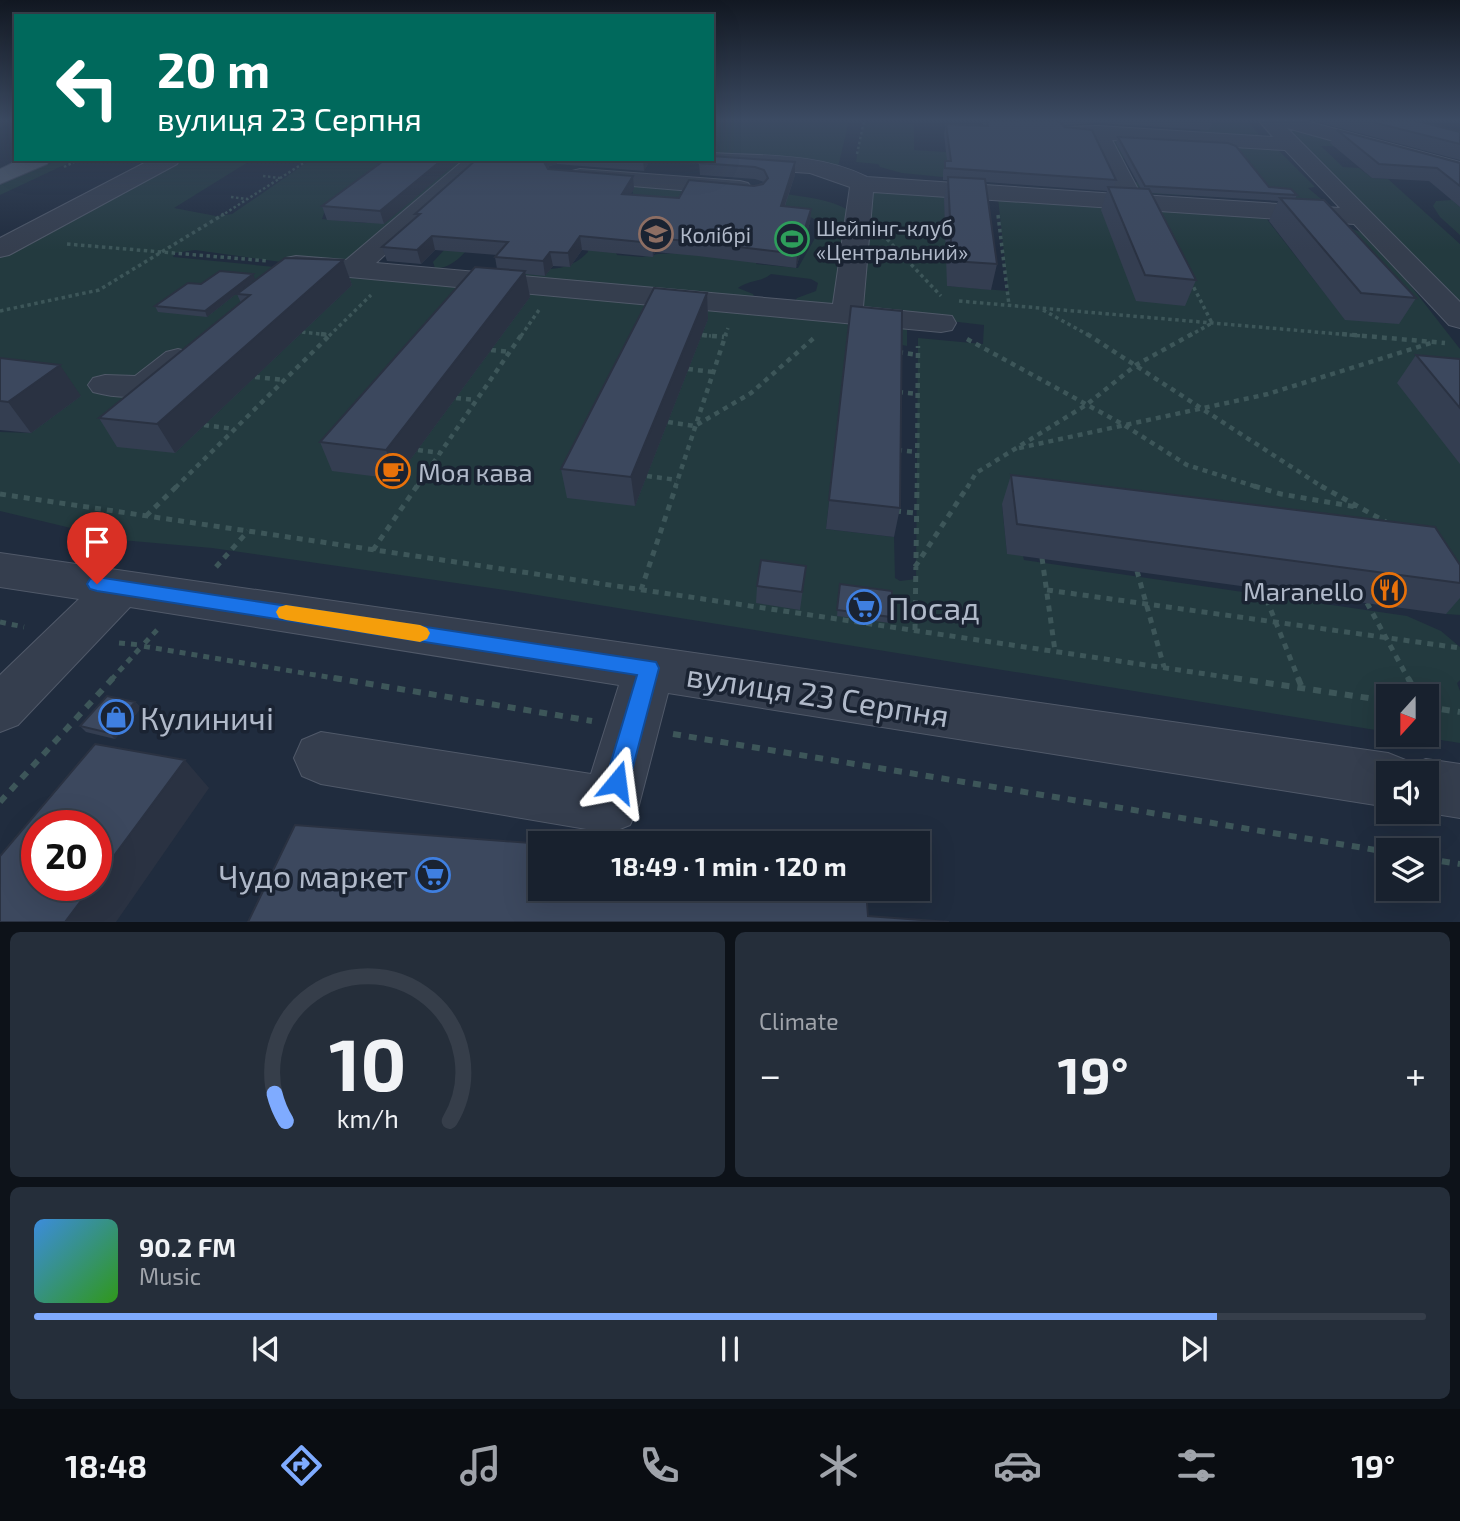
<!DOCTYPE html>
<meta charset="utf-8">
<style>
body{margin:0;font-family:"Exo 2",sans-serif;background:#252e3a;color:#f1f3f6;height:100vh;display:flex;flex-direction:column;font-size:26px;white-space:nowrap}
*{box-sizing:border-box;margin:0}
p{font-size:23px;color:#9fa3aa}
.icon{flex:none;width:38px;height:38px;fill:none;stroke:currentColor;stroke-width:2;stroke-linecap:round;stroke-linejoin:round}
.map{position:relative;height:922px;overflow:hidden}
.drawer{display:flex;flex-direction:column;gap:10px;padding:10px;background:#0d1219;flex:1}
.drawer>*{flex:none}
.guide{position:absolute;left:14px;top:14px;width:700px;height:147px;border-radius:0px;box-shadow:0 7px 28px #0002,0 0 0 2px #363e4a;background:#00695c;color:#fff;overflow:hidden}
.needle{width:46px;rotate:201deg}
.buttons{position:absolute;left:1376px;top:684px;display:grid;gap:14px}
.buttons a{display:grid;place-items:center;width:63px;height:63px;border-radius:0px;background:#18212e;box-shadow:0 7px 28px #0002,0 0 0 2px #363e4a;font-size:35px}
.speed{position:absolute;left:21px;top:810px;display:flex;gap:14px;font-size:35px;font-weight:700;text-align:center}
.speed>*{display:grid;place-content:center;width:91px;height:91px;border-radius:50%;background:#18212e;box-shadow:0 7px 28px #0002,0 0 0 2px #363e4a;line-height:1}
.speed .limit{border:10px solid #d22;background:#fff;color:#111}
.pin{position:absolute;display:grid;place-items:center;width:60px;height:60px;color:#fff;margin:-72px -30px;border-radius:50% 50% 50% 0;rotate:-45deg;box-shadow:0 0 7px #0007}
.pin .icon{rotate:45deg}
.me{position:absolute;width:77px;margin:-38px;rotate:16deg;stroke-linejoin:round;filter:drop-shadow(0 0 5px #0008)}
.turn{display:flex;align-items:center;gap:24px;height:147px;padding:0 28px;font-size:32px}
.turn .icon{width:91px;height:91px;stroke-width:2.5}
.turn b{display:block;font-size:49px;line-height:60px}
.big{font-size:52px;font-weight:700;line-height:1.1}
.drawer .widget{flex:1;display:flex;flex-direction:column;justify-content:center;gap:10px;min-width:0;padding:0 24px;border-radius:10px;background:#252e3a}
.drawer .dial{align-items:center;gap:0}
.dial svg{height:182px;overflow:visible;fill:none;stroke:#363e4a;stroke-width:7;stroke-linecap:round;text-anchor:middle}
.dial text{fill:#f1f3f6;stroke:none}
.song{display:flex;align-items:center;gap:21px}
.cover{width:84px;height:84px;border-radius:10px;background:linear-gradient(135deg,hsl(210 70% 55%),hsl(110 70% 35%))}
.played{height:7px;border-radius:4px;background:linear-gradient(90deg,#7fabff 85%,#363e4a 85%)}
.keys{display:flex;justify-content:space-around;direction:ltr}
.heat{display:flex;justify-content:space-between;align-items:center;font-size:38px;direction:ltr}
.drawer .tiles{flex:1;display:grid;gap:10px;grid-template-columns:1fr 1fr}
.widget:last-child{grid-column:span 2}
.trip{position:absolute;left:528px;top:831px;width:402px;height:70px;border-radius:0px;background:#18212e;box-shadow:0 7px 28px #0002,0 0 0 2px #363e4a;font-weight:700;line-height:70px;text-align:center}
.dock{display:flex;height:112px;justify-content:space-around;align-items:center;background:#0a0d12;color:#9fa3aa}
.dock .icon{width:49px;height:49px}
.dock .on{color:#7fabff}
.dock b{font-size:32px;color:#f1f3f6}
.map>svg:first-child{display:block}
.green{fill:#233a3f;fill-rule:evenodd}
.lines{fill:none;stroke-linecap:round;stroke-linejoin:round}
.minor-casing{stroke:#505969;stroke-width:2}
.major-casing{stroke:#3e4757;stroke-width:2}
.path-far4{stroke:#3d5659;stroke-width:2.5;stroke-dasharray:2.5 2.5;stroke-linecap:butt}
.path-far3{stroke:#3d5659;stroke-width:3.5;stroke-dasharray:3.5 3.5;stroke-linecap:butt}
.path-far2{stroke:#3d5659;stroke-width:4.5;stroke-dasharray:5 5;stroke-linecap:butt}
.path-far1{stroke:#3d5659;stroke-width:5;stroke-dasharray:6 6;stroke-linecap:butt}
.path{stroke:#3d5659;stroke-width:6;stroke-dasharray:8 8;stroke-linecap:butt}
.minor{fill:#353e4e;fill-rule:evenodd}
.major{fill:#525d6e;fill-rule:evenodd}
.wall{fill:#343e51}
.shaded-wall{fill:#2a3242}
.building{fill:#3c485e;stroke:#2a3242;stroke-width:2}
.route{fill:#1a73e8;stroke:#114b97;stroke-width:2}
.slow{fill:#f59e0b}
.labels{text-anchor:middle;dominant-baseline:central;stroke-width:7;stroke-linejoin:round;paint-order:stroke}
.far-poi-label{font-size:21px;fill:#b0b9c9;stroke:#1a2332;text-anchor:start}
.poi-label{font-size:26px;fill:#b0b9c9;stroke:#1a2332;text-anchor:start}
.near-poi-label{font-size:32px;fill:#b0b9c9;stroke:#1a2332;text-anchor:start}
.near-street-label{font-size:32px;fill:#b0b9c9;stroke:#1a2332}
</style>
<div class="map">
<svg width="1460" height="923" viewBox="0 0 1460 923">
<rect width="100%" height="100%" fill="#202c3e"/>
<path class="green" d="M712 121H849L838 167 712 156Z
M880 121 914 124V150L1092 162 983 181 902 173 880 167 878 164 856 162 863 122Z
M1201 121H1247L1262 138 1204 135 1196 125Z
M1283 125 1373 147 1321 146 1343 167 1359 168 1372 178 1388 179 1460 244V309Z
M1106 140 1278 150 1315 187 1308 188 1326 203 1144 193 1131 189 1128 182 1160 183 1147 160 1115 158Z
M60 159H77L0 195V185Z
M175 159H253L174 208 216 216 232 214 312 159H400L324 213 322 219 366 223 460 159 785 194C805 197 830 199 848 210L835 307 793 304 797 298 816 291 818 283 811 279 771 274C762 282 748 280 738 288L753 294 757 303 907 328V346L848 333 826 529 894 537 895 578 900 581 916 579 918 338 983 344 984 325 855 310 866 185 944 191 948 286 1008 291 998 198 1262 213 1345 319 1337 223 1363 233 1407 281 1460 349V615L1446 614 1413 560 1002 505 1007 553 1023 556 1024 560 1407 616 1441 631 1460 647V680L1457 683 1460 691V743L1409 735H1426V696H1388V732L512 591 212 548 121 540 0 511V432L31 433 0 386V253ZM628 190 633 192V196L807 215 823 224 798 268 756 264 767 248 658 254 642 257 617 255 611 243 587 248 588 252C552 290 507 247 460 285L173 257 175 253 195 250 281 262 375 265 386 254 445 249 433 262 435 268C460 271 481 227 500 214 510 206 608 193 628 190Z
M1452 200 1460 207V235L1440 217 1433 206 1436 201Z"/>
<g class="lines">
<g class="minor-casing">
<path id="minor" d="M1259 121H1306L1460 162V176L1287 128 1460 302V328L1449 325 1354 224 873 192 863 307 952 316 956 323 952 330 941 332 296 272 286 270 282 264 286 258 296 256 346 260 465 159H489L376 263 833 304 850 187 810 173 708 166 700 164 697 159H712V153C763 156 820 153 867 177L1117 194 1091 138 1062 135 1059 131 1062 127 1098 126 1273 137ZM1112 140 1285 150 1340 208 1141 195Z
M152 159H180L177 164 9 255 0 257V238Z
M580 169 740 181 748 183 752 188 748 193 740 195 572 181 569 176 572 171Z
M178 349 190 352 194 359C168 397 135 403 93 392L88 385 93 378 105 375 135 376 166 352Z
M0 553 1388 753 1408 761 1410 765 1426 759 1460 764V818L1423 812H1426V774H1388V807L668 693 639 805 630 825 610 833 321 784 302 776 294 758 302 740 321 732 591 774 619 685 130 607 18 725 0 732V675L79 599 0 587Z"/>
</g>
<g class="major-casing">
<path id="major" d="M21 159H50L47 164 0 184V169Z"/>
</g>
<path class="path-far4" d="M857 154 864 121
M289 160 305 162
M64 167 80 159
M263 176 280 178
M231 197 247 199
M221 216 310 159"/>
<path class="path-far3" d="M998 215 1009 305
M887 239 941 296
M67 244 268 261
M959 301 1362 336
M1043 310 1090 336
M0 311 99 290 224 214
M302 332 329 335
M702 335 711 336
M329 336 371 295
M521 336 539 310
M725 336 728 328
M1189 336 1212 323 1191 282"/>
<path class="path-far2" d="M321 334 329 335
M1087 334 1324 488
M1342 334 1445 343
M702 335 724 337
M967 339 1124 425 1187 465 1260 488
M491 350 510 352
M898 352 918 355
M688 369 713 372
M255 377 284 380
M898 392 917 394
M456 398 476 400
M668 422 695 426 751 393 815 337
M204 425 234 429
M1019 448 1268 394 1431 343
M418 450 440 453
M897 450 917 452
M647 476 677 480
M175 488 331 334
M416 488 522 334
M675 488 726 334
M917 488 918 346
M967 488 976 473 1086 405 1136 365 1192 334"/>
<path class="path-far1" d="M1254 486 1281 494 1356 507
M1321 486 1386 522
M0 494 1246 680
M895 511 915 513
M146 516 177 486
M373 550 417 486
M1042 558 1055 651
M216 567 248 531
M915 567 968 486
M1137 571 1164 667
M1262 588 1299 680
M641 590 676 486
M1047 590 1460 648
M1367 603 1409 680
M0 622 24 627
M157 630 142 646 345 680
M915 630 917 486
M119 643 141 645
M111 680 142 646"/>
<path class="path" d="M334 678 592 721
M1234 678 1388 701
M1298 678 1302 688
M1408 678 1418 696
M1426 707 1460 712
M673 734 1388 852
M0 802 113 678
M1426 859 1460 864"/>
<use href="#minor" class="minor"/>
<use href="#major" class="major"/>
</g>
<path class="wall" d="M982 121H1213L1209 130 1098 123 1063 125 1116 180 1114 187 1141 189 1116 143 1118 137 1269 187 1297 195 1295 199 1416 298 1399 324 1345 320 1269 221 1278 201 1151 193 1196 280 1185 306 1136 301 1101 210 1107 191 986 182 997 264 991 290 947 286 944 199 948 180H943V172L945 161H947L944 134 946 124 983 125Z
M1314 121H1417L1460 132V160Z
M1337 130 1460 163V207L1429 181 1372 178 1330 143Z
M386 159 384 224 327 220 322 206Z
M477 159H649V162L644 171 557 164 549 166 548 169 633 176 634 189 630 194 679 198 754 186 764 182 755 179 700 175 699 163 712 159 795 175 785 206 811 209 810 222 796 268 698 256 655 252 653 257 582 250 570 267 553 266 545 276 525 274 530 297 396 479 332 471 320 442 497 269 495 257 497 255 435 250 421 264 387 261 382 247 416 217 415 214Z
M343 260 352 285 175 453 117 447 99 418 241 303 237 294Z
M255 279 207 317 158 312 155 306 201 284Z
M707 293 708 319 635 506 567 498 561 469Z
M851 306 900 508 894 537 826 529Z
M1416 355 1460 359V464L1397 383Z
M0 358 81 396 31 433 0 430Z
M1011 475 1460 565V598L1446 614 1007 554 1002 504Z
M806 566 800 610 756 603 757 586Z
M840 584 891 617 890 623 837 616Z
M135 702 141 708 115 739 86 732 80 726Z"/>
<path class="shaded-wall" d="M0 121H16L0 127Z
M443 159H461L384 224 380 211Z
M544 159H557V164L549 166 545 173 543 160Z
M643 159H649V162L644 171Z
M795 162V175L780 219 781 206Z
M633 176 634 189 623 207 622 194Z
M811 209 810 222 796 268 797 254Z
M432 236 435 250 421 264 417 250Z
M580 236 582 250 570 267 568 253Z
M654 238 655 252 653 257 652 243Z
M550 252 553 266 545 276 543 261Z
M343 260 352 285 175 453 157 424Z
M525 271 530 297 396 479 386 450Z
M253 274 255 279 207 317 205 311Z
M707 293 708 319 635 506 631 477Z
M60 365 81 396 31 433 8 402Z
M135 702 141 708 115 739 109 733Z
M185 760 209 788 116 922H65L92 886H96V880Z"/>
<path class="building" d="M987 121H1059L1065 127 1092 130 1116 180 945 168V161H951L946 124 988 126Z
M1368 121H1417L1460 132V144Z
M1337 130 1460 163V186L1437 168 1379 164Z
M1118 137 1228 143 1236 146 1269 187 1291 189 1297 195 1145 186Z
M712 156 795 162 781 206 811 209 797 254 698 242 654 238 652 243 580 236 568 253 550 252 543 261 495 257 508 242 432 236 417 250 382 247 420 214H415L477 159H544L543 160 548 169 633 176 622 194 679 198 689 180 754 186 763 184 768 178 764 170 755 167 699 163 701 159H712Z
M386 159H443L380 211 322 206Z
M948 177 985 179 997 264 952 261Z
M1108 187 1149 189 1196 280 1145 275Z
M1280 198 1324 200 1416 298 1361 293Z
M285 258 343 260 157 424 99 418 250 295 237 294Z
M475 267 525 271 386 450 320 442Z
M220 271 253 274 205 311 155 306 188 283 201 284Z
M654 288 707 293 631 477 561 469Z
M851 306 902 311 900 508 829 500Z
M1416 355 1460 359V408Z
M0 358 60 365 8 402 0 401Z
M1011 475 1435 527 1460 565V583L1017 524Z
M761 560 806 566 802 592 757 586Z
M840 584 892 591 891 617 837 610Z
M107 696 135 702 109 733 80 726Z
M95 744 185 760 96 880V826H37V886H92L65 922H0V856Z
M295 825 544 844H541V889H866L868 916 949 922H248Z"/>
<linearGradient id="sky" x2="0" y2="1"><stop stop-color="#121822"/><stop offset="0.48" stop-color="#3c4b63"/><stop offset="1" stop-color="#3c4b63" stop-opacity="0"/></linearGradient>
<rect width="1460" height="250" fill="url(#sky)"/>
<path class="route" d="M97 577 656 662 659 668 629 782 625 790 617 793 609 790 605 782 637 675 97 591 90 589 87 584 90 579Z"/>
<path class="slow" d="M286 605 420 625 427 628 430 633 427 639 420 642 286 620 279 618 276 612 279 607Z"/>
<defs>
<g id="school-ring" transform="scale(1.75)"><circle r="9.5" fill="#1a2332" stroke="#8d6e63" stroke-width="1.5"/><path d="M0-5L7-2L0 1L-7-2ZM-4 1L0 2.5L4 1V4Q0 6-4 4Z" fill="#8d6e63"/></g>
<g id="stadium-ring" transform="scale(1.75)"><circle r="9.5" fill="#1a2332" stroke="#2e9e5b" stroke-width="1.5"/><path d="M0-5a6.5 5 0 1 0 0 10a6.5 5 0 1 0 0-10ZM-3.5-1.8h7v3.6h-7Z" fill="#2e9e5b"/></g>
<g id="cafe-ring" transform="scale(1.75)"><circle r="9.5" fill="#1a2332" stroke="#e8710a" stroke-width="1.5"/><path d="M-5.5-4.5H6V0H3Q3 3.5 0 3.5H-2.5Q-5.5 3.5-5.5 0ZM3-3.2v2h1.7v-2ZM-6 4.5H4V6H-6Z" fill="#e8710a"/></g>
<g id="restaurant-ring" transform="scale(1.75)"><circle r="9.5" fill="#1a2332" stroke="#e8710a" stroke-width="1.5"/><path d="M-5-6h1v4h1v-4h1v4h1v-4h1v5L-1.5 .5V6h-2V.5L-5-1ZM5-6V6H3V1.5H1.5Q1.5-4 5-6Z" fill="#e8710a"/></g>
<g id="supermarket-ring" transform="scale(1.75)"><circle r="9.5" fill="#1a2332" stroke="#3f7fe0" stroke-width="1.5"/><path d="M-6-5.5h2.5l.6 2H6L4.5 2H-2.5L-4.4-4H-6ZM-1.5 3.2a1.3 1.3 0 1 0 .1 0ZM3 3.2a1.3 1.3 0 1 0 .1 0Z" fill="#3f7fe0"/></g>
<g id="shop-ring" transform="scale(1.75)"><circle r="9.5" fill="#1a2332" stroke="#3f7fe0" stroke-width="1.5"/><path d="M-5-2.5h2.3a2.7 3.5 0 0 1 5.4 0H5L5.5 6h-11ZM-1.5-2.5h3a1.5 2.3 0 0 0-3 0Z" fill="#3f7fe0"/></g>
</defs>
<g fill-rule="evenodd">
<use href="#school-ring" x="656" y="234"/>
<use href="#stadium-ring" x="792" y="239"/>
<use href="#cafe-ring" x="393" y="471"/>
<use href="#restaurant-ring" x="1389" y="590"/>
<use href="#supermarket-ring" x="864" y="607"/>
<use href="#shop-ring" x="116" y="717"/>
<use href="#supermarket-ring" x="433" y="875"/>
</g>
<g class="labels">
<g class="far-poi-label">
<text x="816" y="227">Шейпінг-клуб<tspan x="816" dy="24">«Центральний»</tspan></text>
<text x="680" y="234">Колібрі</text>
</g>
<g class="poi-label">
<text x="418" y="471">Моя кава</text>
<text x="1364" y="590" text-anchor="end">Maranello</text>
</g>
<g class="near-poi-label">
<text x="888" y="607">Посад</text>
<text x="140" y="717">Кулиничі</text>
<text x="408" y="875" text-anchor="end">Чудо маркет</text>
</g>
<g class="near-street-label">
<text transform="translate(818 694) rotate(9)">вулиця 23 Серпня</text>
</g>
</g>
</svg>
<div class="buttons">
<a><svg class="needle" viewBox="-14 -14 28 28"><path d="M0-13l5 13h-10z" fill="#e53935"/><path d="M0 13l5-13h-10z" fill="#9fa3aa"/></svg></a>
<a><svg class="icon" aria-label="sound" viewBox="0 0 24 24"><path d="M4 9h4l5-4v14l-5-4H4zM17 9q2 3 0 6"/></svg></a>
<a><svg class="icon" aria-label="layers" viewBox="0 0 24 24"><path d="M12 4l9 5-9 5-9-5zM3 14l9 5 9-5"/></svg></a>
</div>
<div class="speed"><div class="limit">20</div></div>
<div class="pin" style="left:97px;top:584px;background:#d93025"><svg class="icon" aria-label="arrive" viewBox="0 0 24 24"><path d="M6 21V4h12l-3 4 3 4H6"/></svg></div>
<svg class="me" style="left:617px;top:782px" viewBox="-20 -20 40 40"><path d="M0-17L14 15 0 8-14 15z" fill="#1a73e8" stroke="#fff" stroke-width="4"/></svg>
<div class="trip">18:49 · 1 min · 120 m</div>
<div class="guide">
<div class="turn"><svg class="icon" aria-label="left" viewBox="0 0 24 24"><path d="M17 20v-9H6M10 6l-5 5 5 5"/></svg><div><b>20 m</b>вулиця 23 Серпня</div></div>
</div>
</div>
<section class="drawer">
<div class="tiles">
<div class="widget dial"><svg viewBox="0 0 100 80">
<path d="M14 69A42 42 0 1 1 86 69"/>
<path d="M14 69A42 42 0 0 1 9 57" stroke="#7fabff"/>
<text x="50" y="56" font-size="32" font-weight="700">10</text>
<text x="50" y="72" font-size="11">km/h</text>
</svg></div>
<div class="widget"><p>Climate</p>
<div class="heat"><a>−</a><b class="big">19°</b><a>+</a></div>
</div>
<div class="widget">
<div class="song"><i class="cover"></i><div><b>90.2 FM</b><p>Music</p></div></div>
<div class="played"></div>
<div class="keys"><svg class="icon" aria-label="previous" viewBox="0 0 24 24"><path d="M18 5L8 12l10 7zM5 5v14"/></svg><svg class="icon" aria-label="pause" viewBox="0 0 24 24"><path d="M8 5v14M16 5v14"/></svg><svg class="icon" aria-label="next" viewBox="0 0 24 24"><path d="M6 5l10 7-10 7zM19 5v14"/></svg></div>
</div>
</div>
</section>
<nav class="dock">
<b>18:48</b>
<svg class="icon on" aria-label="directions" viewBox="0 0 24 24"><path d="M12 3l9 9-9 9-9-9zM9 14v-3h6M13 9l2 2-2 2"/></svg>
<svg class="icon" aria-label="music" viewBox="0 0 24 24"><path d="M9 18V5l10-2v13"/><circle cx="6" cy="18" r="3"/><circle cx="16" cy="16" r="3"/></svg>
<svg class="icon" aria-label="phone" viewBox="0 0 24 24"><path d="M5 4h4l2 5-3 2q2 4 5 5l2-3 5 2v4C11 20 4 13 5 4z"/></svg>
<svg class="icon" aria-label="climate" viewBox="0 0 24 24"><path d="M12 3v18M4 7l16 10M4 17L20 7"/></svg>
<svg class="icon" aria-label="car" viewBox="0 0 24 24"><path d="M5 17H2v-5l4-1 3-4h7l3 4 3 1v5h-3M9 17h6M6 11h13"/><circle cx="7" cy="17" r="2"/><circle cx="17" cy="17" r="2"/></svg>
<svg class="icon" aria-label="filters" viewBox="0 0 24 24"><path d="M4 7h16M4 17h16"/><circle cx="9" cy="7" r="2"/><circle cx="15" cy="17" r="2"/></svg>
<b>19°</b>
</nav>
